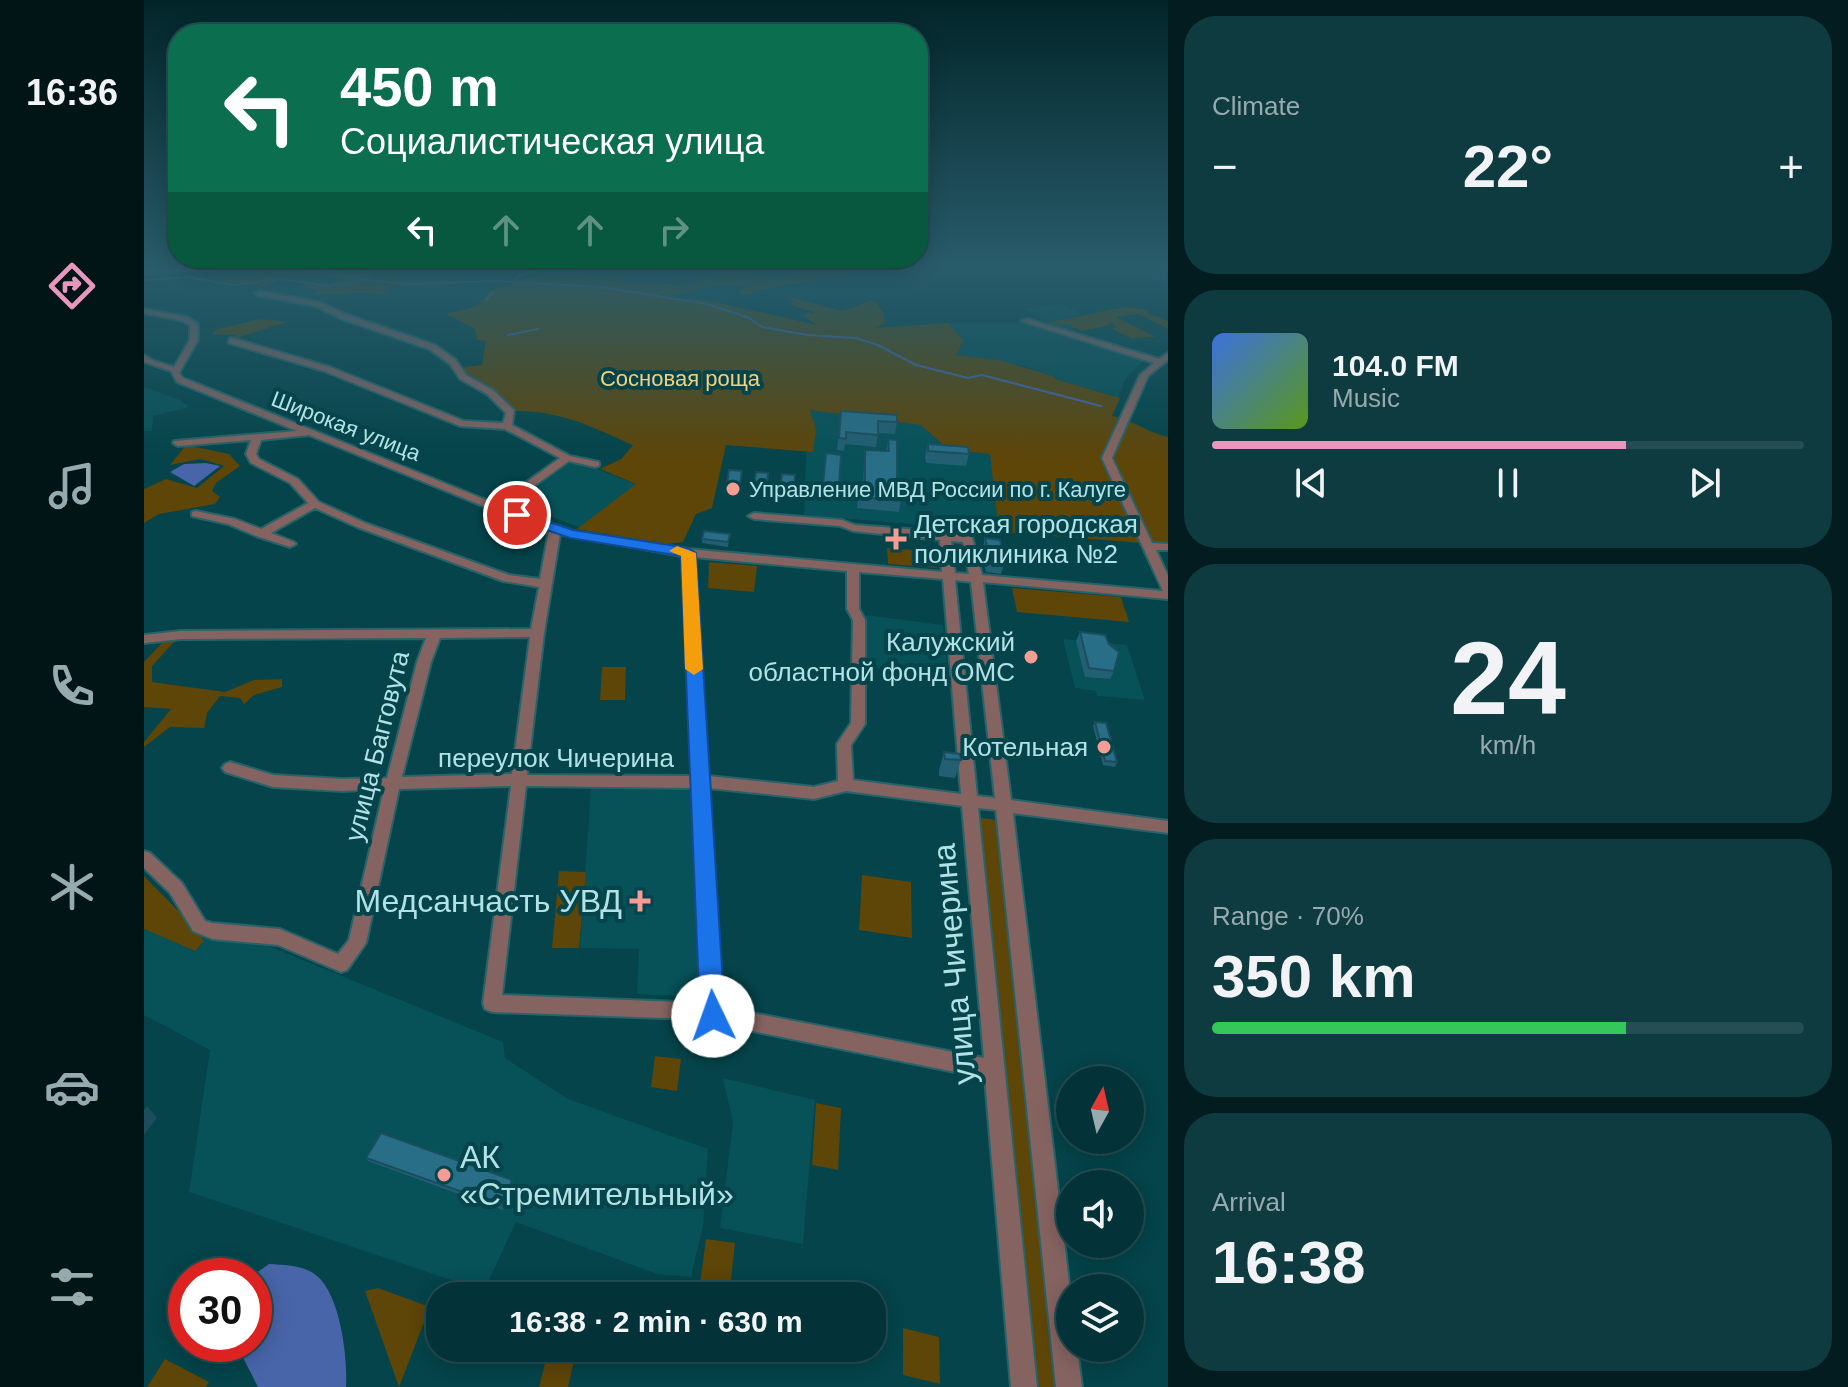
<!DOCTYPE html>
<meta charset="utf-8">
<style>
body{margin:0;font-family:Arial,sans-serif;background:#0d3b40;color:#f1f3f6;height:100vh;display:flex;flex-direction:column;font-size:30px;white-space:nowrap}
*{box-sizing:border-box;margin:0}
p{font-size:26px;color:#97aaae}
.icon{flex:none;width:44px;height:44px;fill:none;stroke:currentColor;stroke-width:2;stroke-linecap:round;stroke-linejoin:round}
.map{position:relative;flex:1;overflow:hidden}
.panel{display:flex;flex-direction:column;gap:16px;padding:16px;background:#021c1f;width:680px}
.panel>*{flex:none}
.banner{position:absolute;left:24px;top:24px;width:760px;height:244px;border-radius:32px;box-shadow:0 4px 20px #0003,0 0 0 2px #244e53;background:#0b6e4f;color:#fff;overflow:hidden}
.needle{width:52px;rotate:8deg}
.buttons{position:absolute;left:912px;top:1066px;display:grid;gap:16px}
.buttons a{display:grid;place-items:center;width:88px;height:88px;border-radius:50%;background:#033338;box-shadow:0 4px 20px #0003,0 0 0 2px #244e53;font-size:40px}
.speed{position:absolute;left:24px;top:1258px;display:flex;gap:16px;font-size:40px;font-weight:700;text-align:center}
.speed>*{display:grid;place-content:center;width:104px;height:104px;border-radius:50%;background:#033338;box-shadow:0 4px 20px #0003,0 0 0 2px #244e53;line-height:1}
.speed .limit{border:12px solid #d22;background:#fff;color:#111}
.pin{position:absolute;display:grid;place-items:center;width:68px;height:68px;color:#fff;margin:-34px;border:4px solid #fff;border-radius:50%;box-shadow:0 2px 8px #0007}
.me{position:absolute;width:88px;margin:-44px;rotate:357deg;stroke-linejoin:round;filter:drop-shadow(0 0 6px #0008)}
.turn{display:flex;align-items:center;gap:28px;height:168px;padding:0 40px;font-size:36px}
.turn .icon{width:104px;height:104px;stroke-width:2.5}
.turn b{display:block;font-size:56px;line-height:68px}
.lanes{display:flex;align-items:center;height:76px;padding:0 40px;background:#0003;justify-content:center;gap:40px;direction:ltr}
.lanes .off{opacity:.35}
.big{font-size:60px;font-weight:700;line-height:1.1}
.panel .widget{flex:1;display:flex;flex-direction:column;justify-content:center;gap:12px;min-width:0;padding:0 28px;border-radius:32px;background:#0d3b40}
.panel .dial{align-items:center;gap:0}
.dial b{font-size:104px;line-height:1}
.song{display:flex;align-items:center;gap:24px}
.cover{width:96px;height:96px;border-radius:12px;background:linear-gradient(135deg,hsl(220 70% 55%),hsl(90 70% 35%))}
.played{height:8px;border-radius:4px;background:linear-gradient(90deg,#e797bd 70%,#244e53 70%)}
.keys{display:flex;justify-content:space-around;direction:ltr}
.heat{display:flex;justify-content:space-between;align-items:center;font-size:44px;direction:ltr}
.charge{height:12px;border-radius:6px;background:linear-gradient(90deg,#34c759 70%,#244e53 0)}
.trip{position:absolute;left:282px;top:1282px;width:460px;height:80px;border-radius:32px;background:#033338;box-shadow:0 4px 20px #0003,0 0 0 2px #244e53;font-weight:700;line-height:80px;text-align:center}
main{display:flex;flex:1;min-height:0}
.menu{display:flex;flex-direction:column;width:144px;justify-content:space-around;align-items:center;background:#011416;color:#97aaae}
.menu .icon{width:56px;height:56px}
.menu .current{color:#e797bd}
.menu b{font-size:36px;color:#f1f3f6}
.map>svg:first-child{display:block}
.built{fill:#075158}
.green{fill:#5e4508}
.water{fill:#4765a8}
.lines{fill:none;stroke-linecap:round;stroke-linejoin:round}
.stream{stroke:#4765a8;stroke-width:2}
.minor-casing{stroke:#276369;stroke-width:4}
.minor{fill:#856361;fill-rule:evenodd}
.wall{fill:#225f73}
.shaded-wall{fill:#1c4d5e}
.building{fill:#286e86;stroke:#1c4d5e;stroke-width:2}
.route{fill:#1a73e8;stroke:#114b97;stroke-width:2}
.slow{fill:#f59e0b}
.poi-dot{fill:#f59c95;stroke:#04444a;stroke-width:3}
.labels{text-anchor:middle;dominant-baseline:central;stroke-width:8;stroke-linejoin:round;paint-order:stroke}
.far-park-label{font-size:22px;fill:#f7cf7a;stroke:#04444a}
.far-street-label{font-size:22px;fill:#b2e1e6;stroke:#04444a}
.far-poi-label{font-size:22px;fill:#b2e1e6;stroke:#04444a;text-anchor:start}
.poi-label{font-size:26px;fill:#b2e1e6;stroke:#04444a;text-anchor:end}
.street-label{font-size:26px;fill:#b2e1e6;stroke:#04444a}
.near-poi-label{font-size:32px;fill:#b2e1e6;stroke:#04444a;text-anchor:end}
.near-street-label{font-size:32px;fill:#b2e1e6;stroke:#04444a}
</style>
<main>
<nav class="menu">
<b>16:36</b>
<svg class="icon current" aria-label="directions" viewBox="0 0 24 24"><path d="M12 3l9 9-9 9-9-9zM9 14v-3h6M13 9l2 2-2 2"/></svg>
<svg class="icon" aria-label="music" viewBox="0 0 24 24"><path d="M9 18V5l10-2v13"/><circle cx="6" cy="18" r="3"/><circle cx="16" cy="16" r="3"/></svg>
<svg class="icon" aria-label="phone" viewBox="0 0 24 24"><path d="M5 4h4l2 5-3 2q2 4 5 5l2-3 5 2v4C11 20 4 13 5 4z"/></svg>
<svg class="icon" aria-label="climate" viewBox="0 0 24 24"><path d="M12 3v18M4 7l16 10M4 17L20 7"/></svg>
<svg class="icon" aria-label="car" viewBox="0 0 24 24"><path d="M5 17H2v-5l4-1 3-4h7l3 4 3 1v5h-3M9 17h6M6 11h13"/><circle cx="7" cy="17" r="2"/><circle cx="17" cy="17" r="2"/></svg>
<svg class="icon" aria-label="filters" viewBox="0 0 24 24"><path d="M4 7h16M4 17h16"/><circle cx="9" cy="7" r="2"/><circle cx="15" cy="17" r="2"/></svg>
</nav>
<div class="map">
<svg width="1024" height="1387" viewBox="0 0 1024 1387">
<rect width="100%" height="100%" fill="#04444a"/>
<path class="built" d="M917 304 937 314 915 320 933 329 920 332 901 325 903 322 880 309Z
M804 323H881L1001 360 982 378 974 397 911 379 909 376 880 366 811 355 819 340Z
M0 387 36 400 45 407 9 416 8 431H0Z
M664 408 792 423 938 455 884 534 660 515Z
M430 460 491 484 520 496 440 529 371 503Z
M722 615 799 625 804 676 722 667Z
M919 639 983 645 1001 700 953 696 952 691 931 688Z
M447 786 548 789 552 937 558 997 493 994 495 949 436 948Z
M0 929 51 951 57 934 105 938 359 1042 361 1058 424 1099 564 1149 559 1226 547 1277 513 1274 372 1222 340 1291 45 1192 66 1050 0 1015Z
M579 1078 671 1100 659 1244 576 1228 589 1123Z"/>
<path class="green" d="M569 265H589L605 274 640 276 663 265H736L691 278 632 286 600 295 595 294 597 289 610 285C583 286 552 284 528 298L558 299 673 325 659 316 663 313 672 314C664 308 653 309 647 304L650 302 641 296 699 311 729 300 739 311 741 323 730 328 804 323 819 340 812 355 855 360 909 376 911 379 976 398 968 416C989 420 1004 433 1024 437V545L855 532 846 454 804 449 777 425 666 410 672 429 669 452 582 445 568 508 552 514 539 542 524 544 433 529 492 484 456 469 477 459 489 445C446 426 416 410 368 411L315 368 338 365 342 341 333 340 331 329 302 314 331 307 347 290 411 270 456 276 476 273 482 283 509 282 536 286 573 274 563 267Z
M119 267H126L127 275 133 276 149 268 179 273 161 280C179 291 188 281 203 277 209 275 217 279 221 280 229 282 241 275 252 276L256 282 315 281 301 286H246L240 295C219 290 195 296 171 294L175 290 159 287V282L135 280 114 289 113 285 89 286 74 280 105 277Z
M980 307 1004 310 1003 313 1024 321V329L995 314 972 317 1011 337 987 338 968 329 973 327 967 322 963 326 937 331 923 324H898Z
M116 319 144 322 101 335 95 338 97 340 88 339 92 335 68 334 74 329Z
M42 445 85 454 96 466 72 483 68 491 76 497 71 504 15 514 0 523V489L22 479 53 488 80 466 57 459 26 465Z
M743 548 792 552 793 568 744 564Z
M565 562 613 566 610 592 564 588Z
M868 588 977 597 985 622 873 612Z
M32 640 8 666V682L81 692 110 680 138 679V687L110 695 100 704 96 698 76 696 63 713 60 728 26 727 0 747V742L27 709 0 707V662L19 642Z
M458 667H482L481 700H456Z
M829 817 861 821 925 1387H878Z
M415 871 442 872 435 948H408Z
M718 875 767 882 768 938 715 930Z
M0 876 57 934 59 942 51 951 0 929Z
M511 1056 537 1059 533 1091 507 1087Z
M672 1103 697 1108 694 1170 668 1165Z
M562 1239 591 1243 586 1289 556 1284Z
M234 1288 286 1307 255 1387 221 1291Z
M759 1328 795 1337 796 1384 759 1375Z
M405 1348H433L424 1387H395Z
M21 1359 65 1382 62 1387H3Z"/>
<path class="water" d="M62 463 76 466 50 486 26 472 40 464Z
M125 1264C140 1265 157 1265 169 1273 196 1289 204 1358 202 1387H114L92 1344H110L108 1276Z"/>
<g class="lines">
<path class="stream" d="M0 280 44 277 88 285 137 279 186 286 221 280 267 284 351 281 458 287 563 304 605 318 618 327 663 335 712 338 734 345 772 365 824 378 838 375 957 406
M371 284 374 276 407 265
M342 300 349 292
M364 335 394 329"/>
<g class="minor-casing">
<path id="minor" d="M75 265H110L106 267 0 274V270Z
M144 265H157L194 273H221L225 275 221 277H194Z
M1007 265 1024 268V272L1008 267Z
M115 291 176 302 204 315 291 345 312 360 322 375 349 390 370 410 368 425 426 456 455 462V466L451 467 425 461 361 507 428 531 544 549 798 572 796 540 709 531 696 526 610 519 604 516 610 513 698 520 711 525 801 532 828 537 838 575 1019 591 958 458 996 375 1010 363 877 321 884 319 1015 359 1024 353V360L1004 376 968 458 1008 543 1024 544V550H1012L1024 576V599L839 582 867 800 1024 821V833L869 813 926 1291V1348H933L938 1387H912L852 810 834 808 893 1387H867L841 1078 573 1024 569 1025 549 1019 348 1012 341 1009 339 1003 367 786 255 789 222 943 203 970 197 972 134 945 68 939 49 931 26 893 0 868V851L6 853 38 883 61 921 68 923 136 929 194 954 205 940 240 789 198 791 129 787 81 772 78 768 81 764 86 762 129 775 198 779 243 778 273 662 282 638 37 639 0 643V635L37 631 387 629 395 587 359 581 213 527 171 508 127 533 150 542 152 544 146 547 112 536 84 524 48 516V512L52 511 91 519 117 529 164 503 146 483 107 463 102 454 107 440 34 446 29 443 30 441 153 431 33 382 27 371 0 362V355L10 361 30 367 46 340V325L38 321 0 313V309L43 317 54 324V340L35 373 39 378 352 504 416 458 361 429 316 426 180 371 85 343V339L88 338 186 367 320 421 359 423 362 413 343 394 316 379 306 364 285 349 198 319 171 306 112 295 111 293ZM165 435 349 510 405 530 396 579 365 575 221 523 175 502 154 479 115 459 112 454 117 440ZM416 534 538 556 548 776 383 775 400 633ZM807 541 819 542 825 574 811 573ZM550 557 703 571V609L709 620 707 723 693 744 694 781 670 787 564 776ZM715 572 799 579 817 794 709 780 707 745 721 724V620L715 609ZM811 580 827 582 851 798 833 796ZM386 637 368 774 258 777 287 662 296 638ZM382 786 549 788 559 1003 358 995ZM564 788 670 799 702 791 818 806 840 1058 578 1007Z"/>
</g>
<use href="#minor" class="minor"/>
</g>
<path class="wall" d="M1008 265 1024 274 1022 281 1009 280 1006 271Z
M697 411 753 422 751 434 734 433 732 447 701 444 700 451 693 450Z
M744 439 753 492 757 501 755 512 713 508 715 489H719L720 460 721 450 742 451Z
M784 444 825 454 822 466 782 463 781 456Z
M682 453 695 485 693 501 677 500Z
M598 471 595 493 582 492 583 484Z
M612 472 624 473 622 495 609 494Z
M638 474 651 475 649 497 636 496Z
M586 534 584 547 558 543V539Z
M841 538 861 561 857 574 842 572 838 551Z
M936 632 970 671 966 679 941 677 932 641Z
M951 722 973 762 971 767 959 765 949 726Z
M800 752 817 760 811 778 795 776V770Z
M222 1158 369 1184 359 1210 224 1161Z"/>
<path class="shaded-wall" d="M3 1106 13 1118 0 1135V1110Z
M368 1180 369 1184 359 1210 358 1206Z"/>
<path class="building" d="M1008 265H1015L1024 275 1011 273Z
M697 411 753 415V422L734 421V435L702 432V439L695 438Z
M744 439 753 440V492H757V501L715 497V489H721V450L745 451Z
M784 444 824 447 825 454 784 451Z
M682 453 697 455 695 485 679 484Z
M585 470 598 471 596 484H583Z
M612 472 624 473 623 487 610 486Z
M638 474 651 475 650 489 636 488Z
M560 531 586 534 584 542 558 539Z
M841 538 856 540 861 561 846 560Z
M936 632 961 635 965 644 975 652 970 671 945 668Z
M951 722 962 723 973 762 961 761Z
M800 752 816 754 817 760 801 759Z
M237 1133 368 1180 358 1206 222 1158Z"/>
<linearGradient id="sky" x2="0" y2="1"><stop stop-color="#022529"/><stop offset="0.58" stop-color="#295c6b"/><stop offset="1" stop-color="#295c6b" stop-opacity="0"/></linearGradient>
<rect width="1024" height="459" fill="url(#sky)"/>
<path class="route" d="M373 511 429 530 544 548 552 553 581 1016 578 1024 569 1028 560 1024 556 1016 537 556 426 538 368 518V512Z"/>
<path class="slow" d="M533 546 552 553 559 669 550 675 541 669 537 556 525 551Z"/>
<g class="poi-dot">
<circle cx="589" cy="489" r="8"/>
<path d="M748 527h8v8h8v8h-8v8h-8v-8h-8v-8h8z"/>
<circle cx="887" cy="657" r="8"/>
<circle cx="960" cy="747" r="8"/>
<path d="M492 889h8v8h8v8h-8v8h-8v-8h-8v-8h8z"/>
<circle cx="300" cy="1175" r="8"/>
</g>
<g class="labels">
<g class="far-park-label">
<text x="536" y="378">Сосновая роща</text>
</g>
<g class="far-street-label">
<text transform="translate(202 426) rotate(21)">Широкая улица</text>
</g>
<g class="far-poi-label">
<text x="605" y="489">Управление МВД России по г. Калуге</text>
</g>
<g class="poi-label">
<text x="770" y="524" text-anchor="start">Детская городская<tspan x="770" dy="30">поликлиника №2</tspan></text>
<text x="871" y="642">Калужский<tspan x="871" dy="30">областной фонд ОМС</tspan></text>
<text x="944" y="747">Котельная</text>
</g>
<g class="street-label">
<text transform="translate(233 746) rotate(-76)">улица Багговута</text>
<text x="412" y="758">переулок Чичерина</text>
</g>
<g class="near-poi-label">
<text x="478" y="901">Медсанчасть УВД</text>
<text x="316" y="1157" text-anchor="start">АК<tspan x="316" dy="37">«Стремительный»</tspan></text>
</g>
<g class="near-street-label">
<text transform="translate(810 964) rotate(-95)">улица Чичерина</text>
</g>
</g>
</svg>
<div class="buttons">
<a><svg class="needle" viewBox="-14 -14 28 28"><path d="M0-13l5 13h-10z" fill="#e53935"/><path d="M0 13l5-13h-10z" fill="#97aaae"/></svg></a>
<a><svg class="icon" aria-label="sound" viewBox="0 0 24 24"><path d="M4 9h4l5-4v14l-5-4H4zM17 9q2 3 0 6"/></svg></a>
<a><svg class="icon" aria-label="layers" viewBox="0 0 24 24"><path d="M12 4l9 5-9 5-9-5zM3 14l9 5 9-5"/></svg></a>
</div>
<div class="speed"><div class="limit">30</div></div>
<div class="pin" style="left:373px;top:515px;background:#d93025"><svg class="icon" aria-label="arrive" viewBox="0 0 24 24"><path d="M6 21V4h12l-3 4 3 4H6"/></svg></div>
<svg class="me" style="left:569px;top:1016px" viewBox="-20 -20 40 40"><circle r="19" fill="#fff"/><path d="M0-13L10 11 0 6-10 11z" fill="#1a73e8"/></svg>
<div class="trip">16:38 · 2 min · 630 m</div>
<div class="banner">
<div class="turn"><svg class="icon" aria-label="left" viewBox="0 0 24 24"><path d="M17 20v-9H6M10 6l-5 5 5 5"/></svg><div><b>450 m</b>Социалистическая улица</div></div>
<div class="lanes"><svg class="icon" aria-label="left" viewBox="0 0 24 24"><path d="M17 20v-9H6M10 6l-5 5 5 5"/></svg><svg class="icon off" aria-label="ahead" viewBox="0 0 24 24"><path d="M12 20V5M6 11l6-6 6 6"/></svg><svg class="icon off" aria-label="ahead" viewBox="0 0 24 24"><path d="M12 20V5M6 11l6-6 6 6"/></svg><svg class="icon off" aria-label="right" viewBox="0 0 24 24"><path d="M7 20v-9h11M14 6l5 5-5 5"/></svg></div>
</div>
</div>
<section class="panel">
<div class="widget"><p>Climate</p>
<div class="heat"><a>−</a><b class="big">22°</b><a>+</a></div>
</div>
<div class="widget">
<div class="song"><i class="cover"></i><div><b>104.0 FM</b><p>Music</p></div></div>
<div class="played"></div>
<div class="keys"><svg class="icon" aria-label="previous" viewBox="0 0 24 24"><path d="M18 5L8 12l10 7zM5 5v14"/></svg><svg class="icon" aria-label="pause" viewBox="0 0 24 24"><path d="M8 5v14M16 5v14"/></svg><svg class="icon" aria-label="next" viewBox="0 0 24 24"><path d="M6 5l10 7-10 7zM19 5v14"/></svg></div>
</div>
<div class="widget dial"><b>24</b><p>km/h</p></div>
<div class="widget"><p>Range · 70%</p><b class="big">350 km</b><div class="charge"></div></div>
<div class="widget"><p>Arrival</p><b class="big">16:38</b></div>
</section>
</main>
